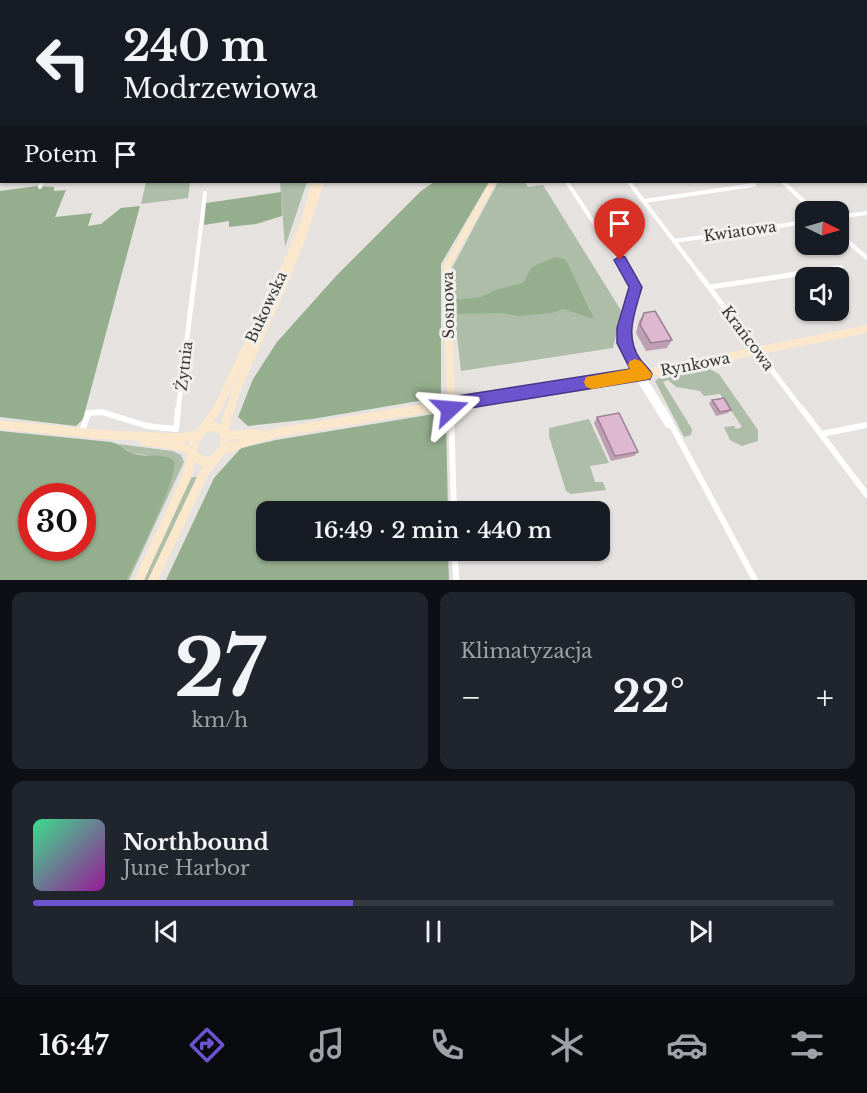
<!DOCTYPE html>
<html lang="pl">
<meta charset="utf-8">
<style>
body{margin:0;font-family:"Libre Baskerville",serif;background:#20242c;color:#f1f3f6;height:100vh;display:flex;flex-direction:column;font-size:22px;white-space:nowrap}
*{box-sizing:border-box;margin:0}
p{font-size:20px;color:#9ea1a6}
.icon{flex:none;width:33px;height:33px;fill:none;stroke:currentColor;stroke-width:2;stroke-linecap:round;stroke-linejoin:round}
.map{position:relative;height:580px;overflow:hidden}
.side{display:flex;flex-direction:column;gap:12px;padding:12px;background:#0d0f14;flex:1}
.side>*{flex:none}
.guide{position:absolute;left:0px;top:0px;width:867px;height:183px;box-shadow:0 2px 4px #0004;background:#171b24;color:#f1f3f6;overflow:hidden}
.needle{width:39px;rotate:95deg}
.tools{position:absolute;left:795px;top:201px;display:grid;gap:12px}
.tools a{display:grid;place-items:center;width:54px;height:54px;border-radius:12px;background:#171b24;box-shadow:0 2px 4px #0004;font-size:30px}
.speed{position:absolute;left:18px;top:483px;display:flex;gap:12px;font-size:30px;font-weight:700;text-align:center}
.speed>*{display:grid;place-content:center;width:78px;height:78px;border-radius:50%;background:#171b24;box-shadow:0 2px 4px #0004;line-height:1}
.speed .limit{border:9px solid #d22;background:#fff;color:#111}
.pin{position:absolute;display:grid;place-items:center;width:51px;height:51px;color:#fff;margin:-62px -26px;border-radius:50% 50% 50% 0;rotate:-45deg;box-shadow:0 0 6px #0007}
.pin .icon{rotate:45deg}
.me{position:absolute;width:66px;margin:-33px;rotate:71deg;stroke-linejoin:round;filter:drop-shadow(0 0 4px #0008)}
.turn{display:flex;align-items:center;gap:21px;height:126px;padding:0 24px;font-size:27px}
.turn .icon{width:78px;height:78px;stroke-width:2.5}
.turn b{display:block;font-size:42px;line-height:51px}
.then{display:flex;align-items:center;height:57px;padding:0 24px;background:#0003;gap:12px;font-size:22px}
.big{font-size:45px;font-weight:600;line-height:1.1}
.side .tile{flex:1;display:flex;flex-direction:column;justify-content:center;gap:9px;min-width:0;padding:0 21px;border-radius:12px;background:#20242c}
.side .dial{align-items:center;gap:0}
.dial b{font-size:78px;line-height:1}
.song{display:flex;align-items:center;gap:18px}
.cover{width:72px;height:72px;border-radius:9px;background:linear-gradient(135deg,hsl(150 70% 55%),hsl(300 70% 35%))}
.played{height:6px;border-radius:3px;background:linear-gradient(90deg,#6c54ce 40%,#363941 40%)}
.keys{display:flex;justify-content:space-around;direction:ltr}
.heat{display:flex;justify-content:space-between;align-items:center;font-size:33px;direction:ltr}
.side .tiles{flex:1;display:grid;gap:12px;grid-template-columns:1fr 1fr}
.tile:last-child{grid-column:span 2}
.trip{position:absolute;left:256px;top:501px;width:354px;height:60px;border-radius:12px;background:#171b24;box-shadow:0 2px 4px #0004;font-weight:600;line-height:60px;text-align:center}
.tabs{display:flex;height:96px;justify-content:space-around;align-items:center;background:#090b0e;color:#9ea1a6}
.tabs .icon{width:42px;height:42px}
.tabs .active{color:#6c54ce}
.tabs b{font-size:27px;color:#f1f3f6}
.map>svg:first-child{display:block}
.green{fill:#adbda8}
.forest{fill:#95ae8d;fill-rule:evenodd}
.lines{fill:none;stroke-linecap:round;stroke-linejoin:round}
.street-far2{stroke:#fff;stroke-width:4}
.street-far1{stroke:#fff;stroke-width:5}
.street{stroke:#fff;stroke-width:6}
.secondary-far2{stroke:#fbe8cc;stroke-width:6}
.secondary-far1{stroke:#fbe8cc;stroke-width:8}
.secondary{stroke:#fbe8cc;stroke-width:9}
.wall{fill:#be9eb3}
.building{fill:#ddb8d0;stroke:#9b8192;stroke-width:1.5}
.route{fill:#6c54ce;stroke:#463786;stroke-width:1.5}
.slow{fill:#f59e0b}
.labels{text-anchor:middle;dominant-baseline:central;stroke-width:6;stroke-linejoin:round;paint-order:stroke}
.street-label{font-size:15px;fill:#383736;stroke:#f2f0ed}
</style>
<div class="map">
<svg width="867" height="580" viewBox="0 0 867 580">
<rect width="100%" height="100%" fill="#e5e2e0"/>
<path class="green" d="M146 182H190L188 198 141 204Z
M280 182H307L285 247Z
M498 182H525L528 187 543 185 622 312 613 348 461 371 453 301 452 268Z
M708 368 719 374 758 430V441L742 446 730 440 724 427 734 426 736 429 742 427 720 394 704 396 700 391 676 387 668 380 663 382 692 429 691 435 684 437 655 381 661 377Z
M589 419 609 463 590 466 595 482H603L606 490 571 494 566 491 549 436V428Z
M118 444 172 451 181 455 184 462 129 580H127L166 493 170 482 171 459 132 453Z
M190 477H197L148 580H144Z"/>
<path class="forest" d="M434 182H489L441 264V395L436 398 312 419 248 426 238 417 253 379 277 342 337 275 421 191Z
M37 186 54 187V191L66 190 55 217 92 213 88 226 101 224 121 208 140 206 83 419 76 426 0 417V191Z
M281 192 282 216 256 224 229 227V221L204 225 206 203Z
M555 257 566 260 594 319 563 309 552 313 517 316 503 313 455 314 453 300 481 297 495 290 523 283 532 267Z
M434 414 446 420 448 511 267 512V550L448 551 449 580H166L214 478 241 448 276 440Z
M0 431 111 442C121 444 123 449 132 453 145 459 162 451 174 461 179 477 136 560 127 580H0ZM82 496V548H32V496Z"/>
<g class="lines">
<path class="street-far2" d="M567 182 628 275
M629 182 700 275
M783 182 815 212
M40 187 42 182
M644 201 754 185
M838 217 867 213
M838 233 867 258
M675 241 806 222
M195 275 205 193
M787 275 841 267"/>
<path class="street-far1" d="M628 274 635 287 623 335 627 350 664 411
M699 274 803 411
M710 287 797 274
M636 366V375L659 411
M451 404V411
M178 411 195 274"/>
<path class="street" d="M451 409 454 512
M658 409 668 425
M663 409 755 580
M802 409 867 495
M82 432 88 413 102 412 147 426 176 429 178 409
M821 434 867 425
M455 550 456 580"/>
<path class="secondary-far2" d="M281 275 304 221 315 182
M287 275 298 251 321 182
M447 275V266L493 182"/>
<path class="secondary-far1" d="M447 274 451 404
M216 411 282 274
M230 411 237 388 288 274
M412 411 636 375 867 329"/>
<path class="secondary" d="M0 425 109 435 180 438 197 435
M207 427H215L231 435 259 434
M144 441 180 446 192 452
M222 450 274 433 421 409
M212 461H203L192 454 194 442 217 409
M139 580 188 474 192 454
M153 580 204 473 225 446V425L230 409"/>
</g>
<path class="wall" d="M644 313 672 340 667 348 646 351 636 333 639 321Z
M712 400 731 410 728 413 716 416 709 403Z
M597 417 638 452 634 456 611 461 594 423Z"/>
<path class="building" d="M655 311 672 340 651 343 640 325 644 313Z
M724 398 731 410 720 412 712 400Z
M619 413 638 452 615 456 597 417Z"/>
<linearGradient id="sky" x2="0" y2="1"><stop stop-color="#83b2dc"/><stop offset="0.49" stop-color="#f3f2f1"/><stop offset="1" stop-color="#f3f2f1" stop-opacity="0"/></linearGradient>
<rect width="867" height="161" fill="url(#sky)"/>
<path class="route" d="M620 256 625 257 642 287C635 312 624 336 640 359 644 365 649 368 652 374L650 379 458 410 456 414 450 416 444 414 442 409 445 399 451 397 630 369 617 343V328L629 287 614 260Z"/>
<path class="slow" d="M635 359 641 361 652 374 650 379 592 389 586 387 584 382 586 377 630 369 628 365 630 361Z"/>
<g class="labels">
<g class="street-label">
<text transform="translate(740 231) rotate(-8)">Kwiatowa</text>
<text transform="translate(448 305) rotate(-91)">Sosnowa</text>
<text transform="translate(266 307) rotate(-65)">Bukowska</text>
<text transform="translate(748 338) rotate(53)">Krańcowa</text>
<text transform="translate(695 364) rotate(-11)">Rynkowa</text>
<text transform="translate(184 366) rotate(-83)">Żytnia</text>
</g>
</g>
</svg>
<div class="tools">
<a><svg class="needle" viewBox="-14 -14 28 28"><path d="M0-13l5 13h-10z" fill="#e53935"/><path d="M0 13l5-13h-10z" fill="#9ea1a6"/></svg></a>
<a><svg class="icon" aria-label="sound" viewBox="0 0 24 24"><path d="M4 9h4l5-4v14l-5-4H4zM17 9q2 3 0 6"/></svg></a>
</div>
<div class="speed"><div class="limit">30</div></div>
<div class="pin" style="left:620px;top:260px;background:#d93025"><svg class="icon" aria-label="arrive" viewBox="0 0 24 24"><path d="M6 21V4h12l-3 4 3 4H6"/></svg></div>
<svg class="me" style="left:450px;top:409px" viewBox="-20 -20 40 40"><path d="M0-17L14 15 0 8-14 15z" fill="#6c54ce" stroke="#fff" stroke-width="4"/></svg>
<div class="trip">16:49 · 2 min · 440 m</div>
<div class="guide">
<div class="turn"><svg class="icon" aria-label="left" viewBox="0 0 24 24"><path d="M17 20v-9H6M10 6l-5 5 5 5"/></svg><div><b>240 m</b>Modrzewiowa</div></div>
<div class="then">Potem<svg class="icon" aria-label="arrive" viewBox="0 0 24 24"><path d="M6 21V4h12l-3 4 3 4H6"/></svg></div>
</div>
</div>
<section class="side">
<div class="tiles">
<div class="tile dial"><b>27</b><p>km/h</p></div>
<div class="tile"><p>Klimatyzacja</p>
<div class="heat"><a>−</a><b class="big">22°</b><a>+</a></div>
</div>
<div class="tile">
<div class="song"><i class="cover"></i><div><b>Northbound</b><p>June Harbor</p></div></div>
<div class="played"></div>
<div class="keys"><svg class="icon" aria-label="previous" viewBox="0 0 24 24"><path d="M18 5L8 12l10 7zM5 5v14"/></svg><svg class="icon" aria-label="pause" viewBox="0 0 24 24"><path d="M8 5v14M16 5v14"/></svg><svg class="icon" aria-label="next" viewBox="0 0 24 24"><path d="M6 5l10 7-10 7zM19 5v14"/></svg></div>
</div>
</div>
</section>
<nav class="tabs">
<b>16:47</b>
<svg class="icon active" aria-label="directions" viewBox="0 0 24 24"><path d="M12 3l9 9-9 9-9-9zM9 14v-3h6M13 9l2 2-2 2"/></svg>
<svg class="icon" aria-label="music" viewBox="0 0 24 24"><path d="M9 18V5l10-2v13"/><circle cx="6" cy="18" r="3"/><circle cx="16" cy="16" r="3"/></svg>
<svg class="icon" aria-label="phone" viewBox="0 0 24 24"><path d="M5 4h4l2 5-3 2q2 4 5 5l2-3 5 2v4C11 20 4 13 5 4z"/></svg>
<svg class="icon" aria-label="climate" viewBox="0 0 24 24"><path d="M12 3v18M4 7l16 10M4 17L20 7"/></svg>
<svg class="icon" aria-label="car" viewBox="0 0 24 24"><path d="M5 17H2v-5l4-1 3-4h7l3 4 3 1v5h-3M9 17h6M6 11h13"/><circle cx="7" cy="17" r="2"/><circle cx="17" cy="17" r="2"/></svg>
<svg class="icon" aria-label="filters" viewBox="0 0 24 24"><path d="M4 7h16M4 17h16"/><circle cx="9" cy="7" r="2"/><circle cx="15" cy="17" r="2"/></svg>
</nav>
